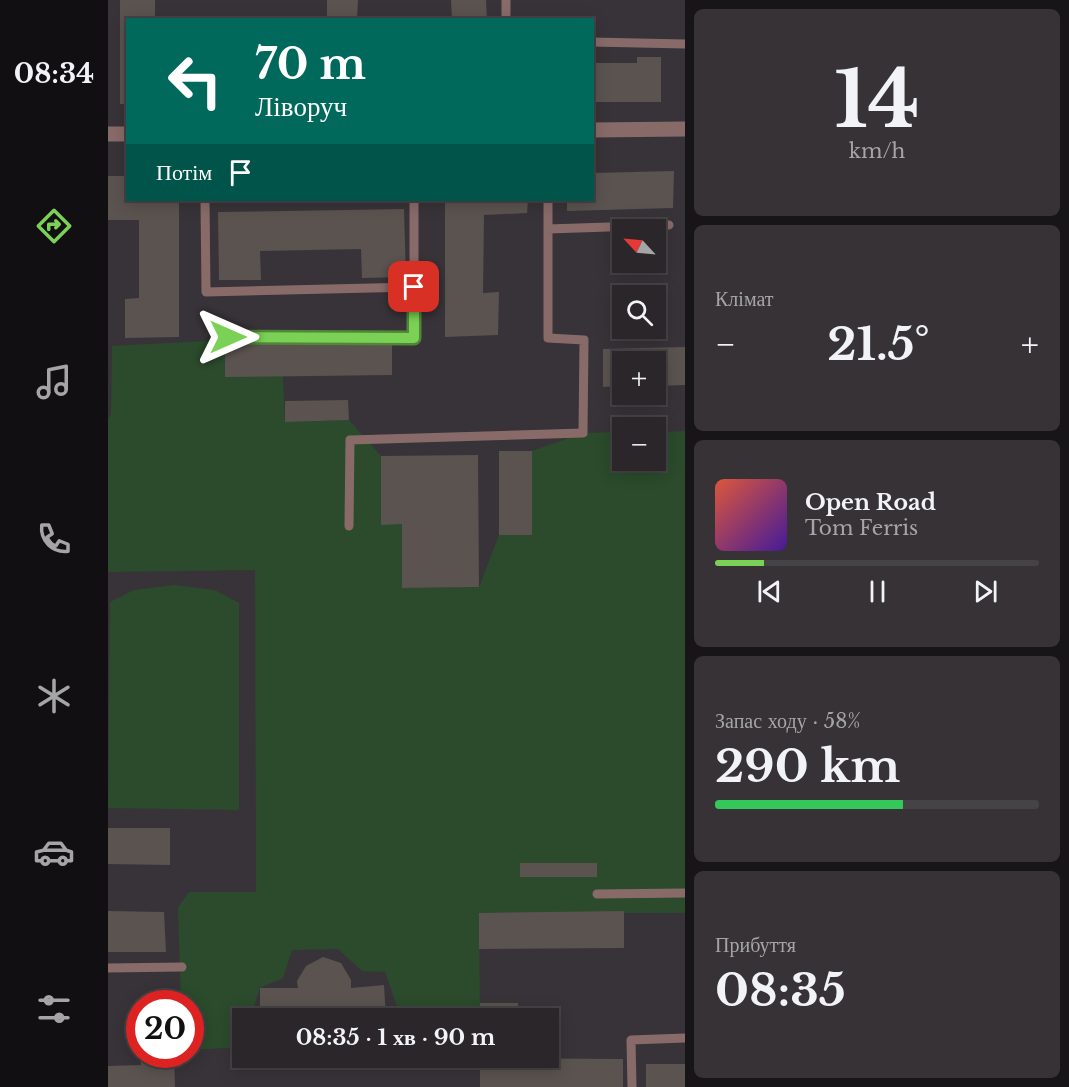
<!DOCTYPE html>
<html lang="uk">
<meta charset="utf-8">
<style>
body{margin:0;font-family:"Libre Baskerville",serif;background:#363236;color:#f1f3f6;height:100vh;display:flex;flex-direction:column;font-size:22px;white-space:nowrap}
*{box-sizing:border-box;margin:0}
p{font-size:20px;color:#a5a5a8}
.icon{flex:none;width:33px;height:33px;fill:none;stroke:currentColor;stroke-width:2;stroke-linecap:round;stroke-linejoin:round}
.map{position:relative;flex:1;overflow:hidden}
.panel{display:flex;flex-direction:column;gap:9px;padding:9px;background:#171517;width:384px}
.panel>*{flex:none}
.guide{position:absolute;left:18px;top:18px;width:468px;height:183px;border-radius:0px;box-shadow:0 3px 15px #0003,0 0 0 2px #464347;background:#00695c;color:#fff;overflow:hidden}
.needle{width:39px;rotate:296deg}
.tools{position:absolute;left:504px;top:219px;display:grid;gap:12px}
.tools a{display:grid;place-items:center;width:54px;height:54px;border-radius:0px;background:#2a262a;box-shadow:0 3px 15px #0003,0 0 0 2px #464347;font-size:30px}
.speed{position:absolute;left:18px;top:990px;display:flex;gap:12px;font-size:30px;font-weight:700;text-align:center}
.speed>*{display:grid;place-content:center;width:78px;height:78px;border-radius:50%;background:#2a262a;box-shadow:0 3px 15px #0003,0 0 0 2px #464347;line-height:1}
.speed .limit{border:9px solid #d22;background:#fff;color:#111}
.pin{position:absolute;display:grid;place-items:center;width:51px;height:51px;color:#fff;margin:-26px;border-radius:12px;box-shadow:0 3px 9px #0006}
.me{position:absolute;width:66px;margin:-33px;rotate:90deg;stroke-linejoin:round;filter:drop-shadow(0 0 4px #0008)}
.turn{display:flex;align-items:center;gap:21px;height:126px;padding:0 30px;font-size:27px}
.turn .icon{width:78px;height:78px;stroke-width:2.5}
.turn b{display:block;font-size:42px;line-height:51px}
.then{display:flex;align-items:center;height:57px;padding:0 30px;background:#0003;gap:12px;font-size:22px}
.big{font-size:45px;font-weight:700;line-height:1.1}
.panel .widget{flex:1;display:flex;flex-direction:column;justify-content:center;gap:9px;min-width:0;padding:0 21px;border-radius:9px;background:#363236}
.panel .dial{align-items:center;gap:0}
.dial b{font-size:78px;line-height:1}
.song{display:flex;align-items:center;gap:18px}
.cover{width:72px;height:72px;border-radius:9px;background:linear-gradient(135deg,hsl(10 70% 55%),hsl(260 70% 35%))}
.played{height:6px;border-radius:3px;background:linear-gradient(90deg,#7bd155 15%,#464347 15%)}
.keys{display:flex;justify-content:space-around;direction:ltr}
.heat{display:flex;justify-content:space-between;align-items:center;font-size:33px;direction:ltr}
.charge{height:9px;border-radius:4px;background:linear-gradient(90deg,#34c759 58%,#464347 0)}
.trip{position:absolute;left:124px;top:1008px;width:327px;height:60px;border-radius:0px;background:#2a262a;box-shadow:0 3px 15px #0003,0 0 0 2px #464347;font-weight:700;line-height:60px;text-align:center}
main{display:flex;flex:1;min-height:0}
.menu{display:flex;flex-direction:column;width:108px;justify-content:space-around;align-items:center;background:#110f11;color:#a5a5a8}
.menu .icon{width:42px;height:42px}
.menu .active{color:#7bd155}
.menu b{font-size:27px;color:#f1f3f6}
.map>svg:first-child{display:block}
.green{fill:#2b4b2c}
.building{fill:#5a534f}
.lines{fill:none;stroke-linecap:round;stroke-linejoin:round}
.lane{stroke:#886b69;stroke-width:9}
.street{stroke:#886b69;stroke-width:15}
.route-casing{stroke:#508837;stroke-width:15}
.route{stroke:#7bd155;stroke-width:10}
</style>
<main>
<nav class="menu">
<b>08:34</b>
<svg class="icon active" aria-label="directions" viewBox="0 0 24 24"><path d="M12 3l9 9-9 9-9-9zM9 14v-3h6M13 9l2 2-2 2"/></svg>
<svg class="icon" aria-label="music" viewBox="0 0 24 24"><path d="M9 18V5l10-2v13"/><circle cx="6" cy="18" r="3"/><circle cx="16" cy="16" r="3"/></svg>
<svg class="icon" aria-label="phone" viewBox="0 0 24 24"><path d="M5 4h4l2 5-3 2q2 4 5 5l2-3 5 2v4C11 20 4 13 5 4z"/></svg>
<svg class="icon" aria-label="climate" viewBox="0 0 24 24"><path d="M12 3v18M4 7l16 10M4 17L20 7"/></svg>
<svg class="icon" aria-label="car" viewBox="0 0 24 24"><path d="M5 17H2v-5l4-1 3-4h7l3 4 3 1v5h-3M9 17h6M6 11h13"/><circle cx="7" cy="17" r="2"/><circle cx="17" cy="17" r="2"/></svg>
<svg class="icon" aria-label="filters" viewBox="0 0 24 24"><path d="M4 7h16M4 17h16"/><circle cx="9" cy="7" r="2"/><circle cx="15" cy="17" r="2"/></svg>
</nav>
<div class="map">
<svg width="577" height="1087" viewBox="0 0 577 1087">
<rect width="100%" height="100%" fill="#383338"/>
<path class="green" d="M117 340V377L175 376 177 422 241 420 273 456V524H294L295 588 371 587 391 535H424V451L475 433 514 432V460H548V432L577 431V913H371L372 1018H293L277 972 254 971 230 949 184 950 175 978 152 988 142 1018H135L134 1047 83 1050 82 1004 73 1003 70 907 81 892H148L147 570 0 572V419L3 414 4 346Z
M66 585 107 590 131 603V810L0 808 2 602 26 590Z"/>
<path class="building" d="M12 0H47V20H20V104H12Z
M219 0H250L249 20H219Z
M343 0H378L379 20H344Z
M529 57H553V102H484V63H529Z
M566 171 565 208 459 211V200H484V173Z
M0 176H20V200H71V337L17 338V299L31 298V220H0Z
M337 200H420L419 213 376 215 375 293 391 292 390 335 337 337Z
M296 209 298 277 254 278 253 249 152 251 153 280H111L110 212Z
M284 338V375L117 377V340Z
M577 347V385L548 386V362H514V386L495 387V349Z
M240 400 241 420 177 422V401Z
M391 451H424V535H391Z
M370 455 371 587 294 588V524L273 525V456Z
M0 828H62V865L0 864Z
M412 863H489V877H412Z
M0 911 56 912 58 952H0Z
M516 911V948L371 949V913Z
M215 957 233 963 243 980V988L276 985 278 1018H152V988H190L189 981 198 966Z
M372 1003H410V1018H372Z
M32 1006V1029H27L26 1007Z
M32 1054H66L67 1087H0V1066L33 1065Z
M372 1058 515 1059V1087H372Z
M538 1064H577V1087H538Z"/>
<g class="lines">
<path class="lane" d="M398 20V0
M484 42 577 44
M97 200 98 292 306 287
M440 229 561 225
M120 337 306 338V200
M241 526 242 440 475 433 476 340 440 338V200
M489 894 577 893
M0 968 74 967
M524 1087 523 1040 577 1038"/>
<path class="street" d="M484 130 577 129
M0 134H20"/>
</g>
<g class="lines">
<g class="route-casing">
<path id="route" d="M120 337 306 338V287"/>
</g>
<use href="#route" class="route"/>
</g>
</svg>
<div class="tools">
<a><svg class="needle" viewBox="-14 -14 28 28"><path d="M0-13l5 13h-10z" fill="#e53935"/><path d="M0 13l5-13h-10z" fill="#a5a5a8"/></svg></a>
<a><svg class="icon" aria-label="search" viewBox="0 0 24 24"><circle cx="10" cy="10" r="6"/><path d="M15 15l6 6"/></svg></a>
<a>+</a>
<a>−</a>
</div>
<div class="speed"><div class="limit">20</div></div>
<div class="pin" style="left:306px;top:287px;background:#d93025"><svg class="icon" aria-label="arrive" viewBox="0 0 24 24"><path d="M6 21V4h12l-3 4 3 4H6"/></svg></div>
<svg class="me" style="left:120px;top:337px" viewBox="-20 -20 40 40"><path d="M0-17L14 15 0 8-14 15z" fill="#7bd155" stroke="#fff" stroke-width="4"/></svg>
<div class="trip">08:35 · 1 хв · 90 m</div>
<div class="guide">
<div class="turn"><svg class="icon" aria-label="left" viewBox="0 0 24 24"><path d="M17 20v-9H6M10 6l-5 5 5 5"/></svg><div><b>70 m</b>Ліворуч</div></div>
<div class="then">Потім<svg class="icon" aria-label="arrive" viewBox="0 0 24 24"><path d="M6 21V4h12l-3 4 3 4H6"/></svg></div>
</div>
</div>
<section class="panel">
<div class="widget dial"><b>14</b><p>km/h</p></div>
<div class="widget"><p>Клімат</p>
<div class="heat"><a>−</a><b class="big">21.5°</b><a>+</a></div>
</div>
<div class="widget">
<div class="song"><i class="cover"></i><div><b>Open Road</b><p>Tom Ferris</p></div></div>
<div class="played"></div>
<div class="keys"><svg class="icon" aria-label="previous" viewBox="0 0 24 24"><path d="M18 5L8 12l10 7zM5 5v14"/></svg><svg class="icon" aria-label="pause" viewBox="0 0 24 24"><path d="M8 5v14M16 5v14"/></svg><svg class="icon" aria-label="next" viewBox="0 0 24 24"><path d="M6 5l10 7-10 7zM19 5v14"/></svg></div>
</div>
<div class="widget"><p>Запас ходу · 58%</p><b class="big">290 km</b><div class="charge"></div></div>
<div class="widget"><p>Прибуття</p><b class="big">08:35</b></div>
</section>
</main>
